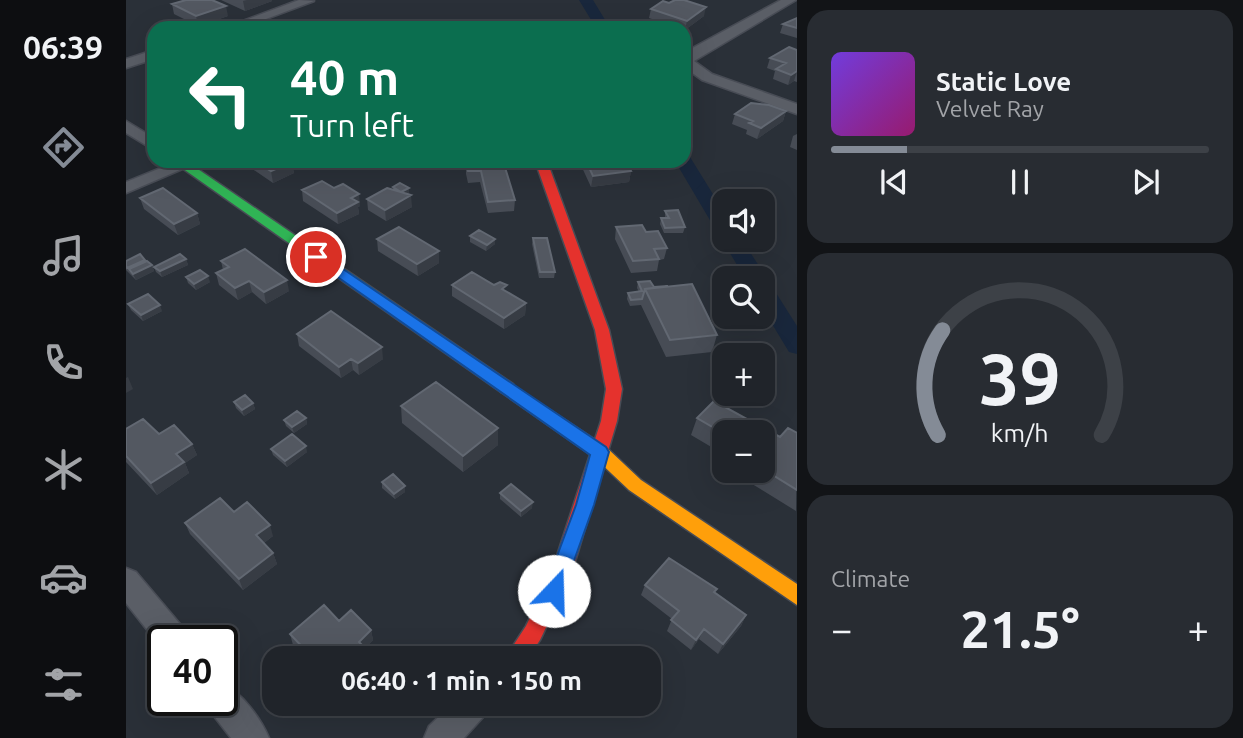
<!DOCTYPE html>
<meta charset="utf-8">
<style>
body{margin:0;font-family:Ubuntu,sans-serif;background:#282c32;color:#f1f3f6;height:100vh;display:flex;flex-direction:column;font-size:26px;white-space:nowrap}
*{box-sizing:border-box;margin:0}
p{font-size:23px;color:#a2a4a8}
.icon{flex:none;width:38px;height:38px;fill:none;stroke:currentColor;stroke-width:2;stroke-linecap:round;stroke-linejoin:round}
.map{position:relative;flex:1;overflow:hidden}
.drawer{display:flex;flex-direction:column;gap:10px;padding:10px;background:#121417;width:446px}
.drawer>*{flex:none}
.hud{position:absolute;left:21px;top:21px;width:544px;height:147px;border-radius:21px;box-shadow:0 7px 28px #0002,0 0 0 2px #3d4147;background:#0b6e4f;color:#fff;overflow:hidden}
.buttons{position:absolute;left:586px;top:189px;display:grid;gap:14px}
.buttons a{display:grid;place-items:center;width:63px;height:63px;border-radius:14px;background:#20242a;box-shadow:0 7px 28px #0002,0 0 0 2px #3d4147;font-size:35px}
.speed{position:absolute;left:21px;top:625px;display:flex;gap:14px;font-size:35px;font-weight:700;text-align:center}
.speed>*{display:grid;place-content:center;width:91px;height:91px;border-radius:50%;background:#20242a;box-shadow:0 7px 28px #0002,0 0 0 2px #3d4147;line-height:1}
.speed .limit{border:4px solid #111;border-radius:10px;background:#fff;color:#111}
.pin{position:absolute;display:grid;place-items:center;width:60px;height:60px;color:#fff;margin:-30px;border:4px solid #fff;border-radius:50%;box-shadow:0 2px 7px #0007}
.me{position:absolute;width:77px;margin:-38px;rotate:21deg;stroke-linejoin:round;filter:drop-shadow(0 0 5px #0008)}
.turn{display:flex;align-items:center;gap:24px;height:147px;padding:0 28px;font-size:32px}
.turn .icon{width:91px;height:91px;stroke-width:2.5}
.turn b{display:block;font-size:49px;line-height:60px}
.big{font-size:52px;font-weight:600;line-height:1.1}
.drawer .card{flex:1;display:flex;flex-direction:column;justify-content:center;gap:10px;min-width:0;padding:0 24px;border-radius:21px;background:#282c32}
.drawer .dial{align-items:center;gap:0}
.dial svg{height:182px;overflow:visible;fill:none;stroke:#3d4147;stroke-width:7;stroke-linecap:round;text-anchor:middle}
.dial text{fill:#f1f3f6;stroke:none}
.song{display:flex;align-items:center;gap:21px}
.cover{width:84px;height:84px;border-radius:10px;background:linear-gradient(135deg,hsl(260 70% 55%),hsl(320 70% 35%))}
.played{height:7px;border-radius:4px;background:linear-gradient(90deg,#848b96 20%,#3d4147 20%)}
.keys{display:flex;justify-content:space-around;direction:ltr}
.heat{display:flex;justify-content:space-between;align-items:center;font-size:38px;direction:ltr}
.trip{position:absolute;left:136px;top:646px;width:399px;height:70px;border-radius:21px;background:#20242a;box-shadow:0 7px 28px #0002,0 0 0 2px #3d4147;font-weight:600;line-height:70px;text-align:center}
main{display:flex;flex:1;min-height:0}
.dock{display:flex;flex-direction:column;width:126px;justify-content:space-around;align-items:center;background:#0d0e11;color:#a2a4a8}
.dock .icon{width:49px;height:49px}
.dock .current{color:#848b96}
.dock b{font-size:32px;color:#f1f3f6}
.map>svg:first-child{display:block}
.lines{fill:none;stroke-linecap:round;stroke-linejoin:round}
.canal{fill:#19273c;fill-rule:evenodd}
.street-casing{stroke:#484c55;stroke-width:3}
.fast-casing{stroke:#484c55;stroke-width:3}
.slow-casing{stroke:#484c55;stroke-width:3}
.jam-casing{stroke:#484c55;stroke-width:3}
.street{fill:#5a5e66;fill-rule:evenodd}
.fast{fill:#30b455;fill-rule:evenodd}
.slow{fill:#ff9f0a;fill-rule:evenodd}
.jam{fill:#e5322d;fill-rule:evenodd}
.wall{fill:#474c55}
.shaded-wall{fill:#373c44}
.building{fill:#535861;stroke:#626872;stroke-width:2}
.route{fill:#1a73e8;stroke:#114b97;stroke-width:2}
</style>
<main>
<nav class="dock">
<b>06:39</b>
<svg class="icon current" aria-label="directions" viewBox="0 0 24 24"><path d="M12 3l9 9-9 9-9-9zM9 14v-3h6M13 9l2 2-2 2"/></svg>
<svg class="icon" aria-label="music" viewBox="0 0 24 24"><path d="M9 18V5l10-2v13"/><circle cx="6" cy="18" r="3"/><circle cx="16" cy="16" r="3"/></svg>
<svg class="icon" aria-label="phone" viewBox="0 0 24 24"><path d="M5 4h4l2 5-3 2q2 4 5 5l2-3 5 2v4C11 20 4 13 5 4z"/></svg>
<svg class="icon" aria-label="climate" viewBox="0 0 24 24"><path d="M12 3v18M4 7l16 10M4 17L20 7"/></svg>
<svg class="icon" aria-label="car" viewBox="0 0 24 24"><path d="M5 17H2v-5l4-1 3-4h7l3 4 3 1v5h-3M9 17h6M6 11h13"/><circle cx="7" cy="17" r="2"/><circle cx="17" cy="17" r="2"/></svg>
<svg class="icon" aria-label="filters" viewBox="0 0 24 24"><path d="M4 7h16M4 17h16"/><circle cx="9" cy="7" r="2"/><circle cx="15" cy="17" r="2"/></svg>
</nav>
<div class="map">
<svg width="671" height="738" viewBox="0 0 671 738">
<rect width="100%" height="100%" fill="#2a3038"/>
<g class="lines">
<path class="canal" d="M453 0H467L484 28H470Z
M558 156 564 157 598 212V233L588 227 549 161H558Z
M598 236V240H616L641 278 638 283 637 278H619L596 240Z
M637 283 645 285 671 326V354L663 352 637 309Z"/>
<g class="street-casing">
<path id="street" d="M173 0 188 1 116 28H98Z
M655 0H670L568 61 586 74 671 104V114L576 80 558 67 561 51Z
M28 50V59L0 68V59Z
M0 121 28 138V150L0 133Z
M52 161H75L0 193V182Z
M0 568 10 572 59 630 63 640H37V650L0 603Z
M96 684C116 692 135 719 143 738H105L84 711 79 700H96Z
M326 704H364L359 715 338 738H298L303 726Z"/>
</g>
<g class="fast-casing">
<path id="fast" d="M46 161H60L387 384 389 388 387 392H375Z"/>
</g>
<g class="slow-casing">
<path id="slow" d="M381 382 480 447 515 480 671 584V605L503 490 468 457 375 392 373 388 375 384Z"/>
</g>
<g class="jam-casing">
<path id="jam" d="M409 161H421L483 330 496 389 491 421 445 575 414 640 402 658H379L400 626 425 574 475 421 480 389 469 330Z"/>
</g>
<use href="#street" class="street"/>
<use href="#fast" class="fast"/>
<use href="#slow" class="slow"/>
<use href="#jam" class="jam"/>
</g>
<path class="wall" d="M95 0H146V1L119 11Z
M46 4 102 16 72 26 48 14Z
M525 9 578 16 559 30 558 28H553L523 18Z
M671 18V38L654 33 657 24Z
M671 50V82L668 81 662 85 647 79 649 71 641 68 644 58Z
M660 111 657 121 631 139 620 134 621 130 606 124 609 114Z
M671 134V150L664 147 667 136Z
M119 161H173L174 166 167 169 168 173 147 183 119 164Z
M377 161 389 200 388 211 362 213 354 182 342 183 340 174V163Z
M453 161H499L505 171 503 182 465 187Z
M267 187 283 194 282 195 286 207 260 221 242 210 241 199 267 190Z
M176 190 234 206 232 207 233 214 212 224 177 201Z
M14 198 71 213 74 224 52 235 18 209Z
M539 211 559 227 557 233H538L534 224 535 218H539Z
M490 227 520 232 541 248 538 259 533 260 531 271 505 273 489 239Z
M344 236 369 244 360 251 344 242Z
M407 238 429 272 428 278H413L406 244Z
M251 239 313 251V263L292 276 252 251Z
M60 259 62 265 36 277 30 272 28 267Z
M0 261H20L26 265 28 271 10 280 0 270Z
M95 261 163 291 140 304 126 292 112 300 93 285 90 273 97 270Z
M60 277 84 282 70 290 62 283Z
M512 282 528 287 591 335 586 352 540 357 515 305 504 306 501 299 502 293 513 292 511 288Z
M326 285H368L400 303 399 315 378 329 326 296Z
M2 304 36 311 17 321 5 310Z
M171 334 257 359 233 375 227 370 215 378 173 346Z
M607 394H627L615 408 603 402Z
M588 401 654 437 662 428 671 433 670 511 605 471H637V432H598V461L586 453 587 448 565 435 571 418Z
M108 402 127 403 129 409 118 416 110 408Z
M275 406 372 428V445L337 472 276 423Z
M180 418 181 424 168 433 160 426 158 420Z
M0 429 33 434 66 444 71 455 59 463 63 473 31 495 0 462Z
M145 449 181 452 161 467 147 455Z
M256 482 279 492 269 499 256 488Z
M374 493 406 508 395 517 374 499Z
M59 523 147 536 138 543 147 553 151 564 117 590 64 534Z
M519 585 589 593 620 615 615 626 592 654 573 639 565 650 541 631 546 619 515 595Z
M213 621 245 630 247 640 239 648 249 658H180L167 645 164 634Z"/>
<path class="shaded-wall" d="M121 0H146V1L119 11 117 1Z
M100 6 102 16 72 26 70 16Z
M580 7 578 16 559 30 561 21Z
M671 71 668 81 662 85 665 75Z
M660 111 657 121 631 139 635 128Z
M163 161H173L174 166 167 169 168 173 147 183 145 171Z
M505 171 503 182 465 187 467 176Z
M283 188V194L276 198 275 192Z
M233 194 234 206 232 207 233 214 212 224 211 213 225 198Z
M285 195 286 207 260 221 259 210Z
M71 213 74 224 52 235 48 224Z
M369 239V244L360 251 361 245Z
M313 251V263L292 276 291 264Z
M60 259 62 265 36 277 34 271Z
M26 265 28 271 10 280 7 274Z
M82 276 84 282 70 290 68 284Z
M161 280 163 291 140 304 138 292Z
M123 281 126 292 112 300 109 288Z
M400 303 399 315 378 329V318Z
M34 305 36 311 17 321 15 315Z
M256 347 257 359 233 375 232 363Z
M225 359 227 370 215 378 213 367Z
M2 377 7 389 0 393V378Z
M625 394H627L626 395 615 408 618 402Z
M127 403 129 409 118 416 116 410Z
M180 418 181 424 168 433 166 427Z
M372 428V445L337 472V456Z
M66 444 71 455 59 463 63 473 31 495 25 483 50 454Z
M180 446 181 452 161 467 159 461Z
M279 486V492L269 499 268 494Z
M407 502 406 508 395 517V511Z
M144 525 147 536 134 546 130 535Z
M147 553 151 564 117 590 113 579Z
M620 615 615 626 592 654 597 644Z
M578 629 573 639 565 650 570 640Z
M245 630 247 640 235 652 233 642Z"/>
<path class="building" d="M60 0H86L100 6 70 16 46 4Z
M549 0H558L580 7 561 21 525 9 537 1 543 3Z
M671 18V28L657 24Z
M428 25 429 28H404L403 26Z
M663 47 671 50V71L665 75 650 69 660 63 644 58Z
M625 103 643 105 660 111 635 128 623 123 627 121 609 114Z
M129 161H165L166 162 145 171Z
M377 161 389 200 362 202 355 171H342L340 163Z
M460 161H499L505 171 467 176Z
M196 181 208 188 217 184 233 194 225 198 232 202 211 213 176 190Z
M274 183 283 188 275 192 267 187Z
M37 188 71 213 48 224 14 198Z
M261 188 285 195 259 210 241 199Z
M552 210 559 227 539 228 535 218H543L539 211Z
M516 225 520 232 532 231 541 248 528 249 533 259 507 261 490 227Z
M273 227 313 251 291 264 251 239Z
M353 230 369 239 361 245 344 236Z
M407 238H421L429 272H414Z
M119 249 161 280 138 292 123 281 109 288 90 273 103 267 95 261Z
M14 254 19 260 1 268 0 266V261Z
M54 254 60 259 34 271 28 267Z
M21 261 26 265 7 274 3 269Z
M74 270 82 276 68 284 60 277Z
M346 272 368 285 374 282 381 285 376 289 400 303 378 318 326 285Z
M524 281 528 287 542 286 519 289 516 299 505 300 502 293 516 291 512 282Z
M566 284 591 335 544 340 519 289Z
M22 294 34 305 15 315 2 304Z
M205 311 256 347 232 363 225 359 213 367 171 334Z
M310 382 372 428 337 456 275 406Z
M607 394H625L618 402 605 396Z
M119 395 127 403 116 410 108 402Z
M588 401 654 437 662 428 671 433V490L637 469V432H598V440L592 436 595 432 571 418Z
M171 411 180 418 166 427 158 420Z
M17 419 33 434 48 425 66 444 50 454 58 462 25 483 0 456V429Z
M166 434 180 446 159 461 145 449Z
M267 474 279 486 268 494 256 482Z
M385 484 407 502 395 511 374 493Z
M94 498 108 512 121 502 144 525 130 535 147 553 113 579 59 523Z
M543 558 591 589 588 592 620 615 597 644 578 629 570 640 545 620 553 611 519 585Z
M198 605 213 621 225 610 245 630 233 642 249 658H187L164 634Z"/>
<path class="route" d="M186 254H195L480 447 483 452 468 505 435 597 428 600 421 597 418 591 450 505 464 455 186 259Z"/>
</svg>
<div class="buttons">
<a><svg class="icon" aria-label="sound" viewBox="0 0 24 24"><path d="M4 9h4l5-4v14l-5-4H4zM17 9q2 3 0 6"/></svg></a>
<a><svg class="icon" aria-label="search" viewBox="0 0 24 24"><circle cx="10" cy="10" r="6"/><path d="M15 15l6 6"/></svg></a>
<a>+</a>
<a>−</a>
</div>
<div class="speed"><div class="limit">40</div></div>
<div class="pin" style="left:190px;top:257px;background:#d93025"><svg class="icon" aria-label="arrive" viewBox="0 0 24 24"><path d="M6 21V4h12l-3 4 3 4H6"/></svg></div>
<svg class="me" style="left:428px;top:591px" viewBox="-20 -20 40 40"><circle r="19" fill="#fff"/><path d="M0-13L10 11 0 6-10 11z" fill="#1a73e8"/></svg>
<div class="trip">06:40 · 1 min · 150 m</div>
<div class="hud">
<div class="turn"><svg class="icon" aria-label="left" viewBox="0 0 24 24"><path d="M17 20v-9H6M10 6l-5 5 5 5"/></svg><div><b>40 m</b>Turn left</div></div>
</div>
</div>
<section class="drawer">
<div class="card">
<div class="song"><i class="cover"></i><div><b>Static Love</b><p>Velvet Ray</p></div></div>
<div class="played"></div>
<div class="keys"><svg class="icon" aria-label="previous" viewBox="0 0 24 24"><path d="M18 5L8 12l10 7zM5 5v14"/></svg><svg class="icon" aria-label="pause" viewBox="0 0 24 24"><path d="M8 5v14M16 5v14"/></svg><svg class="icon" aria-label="next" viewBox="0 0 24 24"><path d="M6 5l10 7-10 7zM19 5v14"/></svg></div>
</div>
<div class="card dial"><svg viewBox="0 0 100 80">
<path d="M14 69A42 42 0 1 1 86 69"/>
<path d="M14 69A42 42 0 0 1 16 23" stroke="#848b96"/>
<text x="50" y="56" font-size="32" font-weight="700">39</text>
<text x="50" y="72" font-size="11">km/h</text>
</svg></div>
<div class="card"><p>Climate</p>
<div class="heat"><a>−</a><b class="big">21.5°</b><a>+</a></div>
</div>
</section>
</main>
